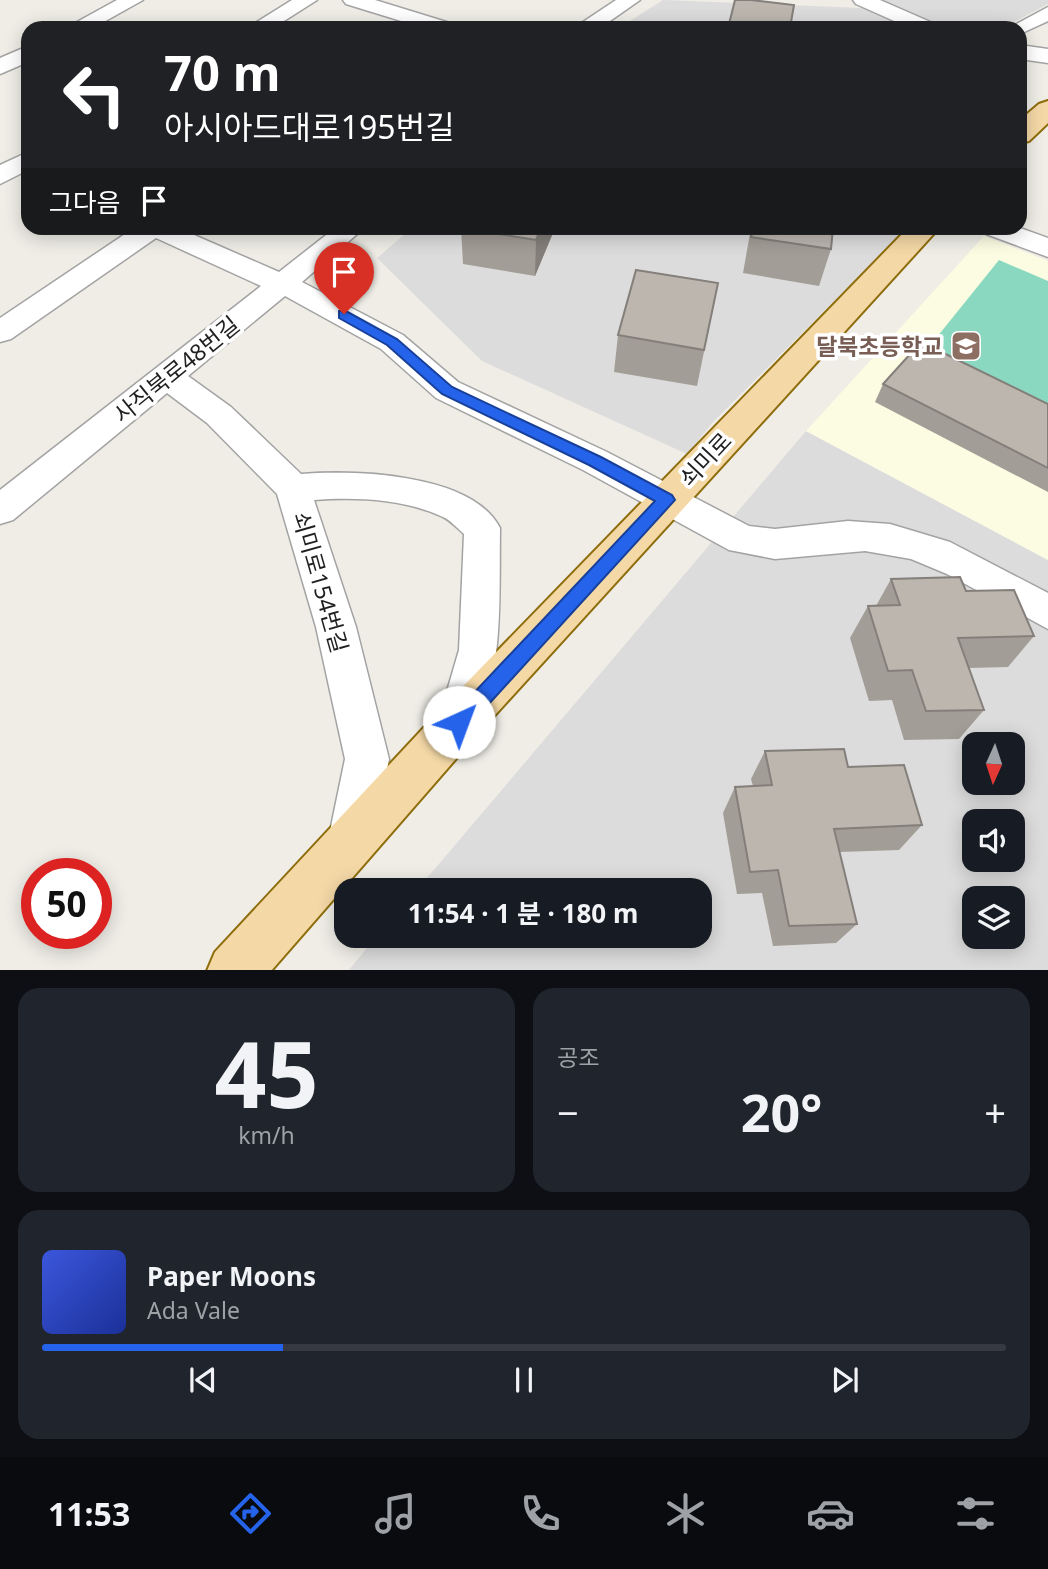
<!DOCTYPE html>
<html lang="ko">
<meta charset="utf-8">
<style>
body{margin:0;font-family:"Noto Sans","Noto Sans KR",sans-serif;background:#20242c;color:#f1f3f6;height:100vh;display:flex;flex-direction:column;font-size:26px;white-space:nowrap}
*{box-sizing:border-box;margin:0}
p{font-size:23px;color:#9ea1a6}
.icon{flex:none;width:38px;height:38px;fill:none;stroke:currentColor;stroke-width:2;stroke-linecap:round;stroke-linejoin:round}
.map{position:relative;height:970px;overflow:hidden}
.details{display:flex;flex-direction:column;gap:18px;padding:18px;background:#0d0f14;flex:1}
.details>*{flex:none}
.banner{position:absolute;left:21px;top:21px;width:1006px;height:214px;border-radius:21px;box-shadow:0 4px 18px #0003;background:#202124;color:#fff;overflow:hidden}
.needle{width:46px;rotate:183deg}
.tools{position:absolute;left:962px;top:732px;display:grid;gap:14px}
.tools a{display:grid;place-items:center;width:63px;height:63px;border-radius:14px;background:#171b24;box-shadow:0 4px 18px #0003;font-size:35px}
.speed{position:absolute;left:21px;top:858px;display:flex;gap:14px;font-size:35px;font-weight:700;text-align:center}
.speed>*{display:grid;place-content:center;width:91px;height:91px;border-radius:50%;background:#171b24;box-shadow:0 4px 18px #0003;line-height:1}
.speed .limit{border:10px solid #d22;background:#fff;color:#111}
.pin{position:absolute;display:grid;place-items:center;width:60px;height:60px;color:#fff;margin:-72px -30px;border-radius:50% 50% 50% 0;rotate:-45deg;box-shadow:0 0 7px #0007}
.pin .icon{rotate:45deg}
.me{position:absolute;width:77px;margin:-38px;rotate:43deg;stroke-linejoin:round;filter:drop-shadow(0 0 5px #0008)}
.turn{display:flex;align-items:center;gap:24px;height:147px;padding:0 28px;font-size:32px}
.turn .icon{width:91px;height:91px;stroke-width:2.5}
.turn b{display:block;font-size:49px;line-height:60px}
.then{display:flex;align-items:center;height:66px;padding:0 28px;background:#0003;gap:14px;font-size:26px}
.big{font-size:52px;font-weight:700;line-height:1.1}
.details .tile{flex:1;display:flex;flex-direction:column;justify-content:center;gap:10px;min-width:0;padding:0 24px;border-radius:21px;background:#20242c}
.details .dial{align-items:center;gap:0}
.dial b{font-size:91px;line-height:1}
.song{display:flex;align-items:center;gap:21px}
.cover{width:84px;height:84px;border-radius:10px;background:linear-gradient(135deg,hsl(230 70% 55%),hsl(230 70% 35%))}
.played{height:7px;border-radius:4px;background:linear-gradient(90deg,#2563eb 25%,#363941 25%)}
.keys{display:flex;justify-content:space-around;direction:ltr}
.heat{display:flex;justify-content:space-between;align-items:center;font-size:38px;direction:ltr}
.details .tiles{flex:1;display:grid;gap:18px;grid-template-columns:1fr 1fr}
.tile:last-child{grid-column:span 2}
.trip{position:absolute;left:334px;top:878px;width:378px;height:70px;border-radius:21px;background:#171b24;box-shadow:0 4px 18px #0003;font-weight:700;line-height:70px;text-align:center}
.tabs{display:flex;height:112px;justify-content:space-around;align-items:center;background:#090b0e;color:#9ea1a6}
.tabs .icon{width:49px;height:49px}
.tabs .on{color:#2563eb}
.tabs b{font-size:32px;color:#f1f3f6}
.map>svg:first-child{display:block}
.residential{fill:#dddcdc;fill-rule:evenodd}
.education{fill:#fbfce2}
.pitch{fill:#8bd8c0}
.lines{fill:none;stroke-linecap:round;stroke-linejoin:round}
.minor-casing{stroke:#a3a3a3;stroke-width:3}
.major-casing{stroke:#8e6d0c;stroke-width:4}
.minor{fill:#fff;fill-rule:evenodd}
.major{fill:#f4d8a6;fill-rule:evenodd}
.wall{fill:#a29d96}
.shaded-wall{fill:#847f7a}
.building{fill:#bcb6af;stroke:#847f7a;stroke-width:2}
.route{fill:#2563eb;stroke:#184099;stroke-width:2}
.labels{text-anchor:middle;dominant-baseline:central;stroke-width:7;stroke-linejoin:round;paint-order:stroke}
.education-label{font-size:23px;font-weight:bold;fill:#785e54;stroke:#fff;text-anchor:end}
.street-label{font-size:23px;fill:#1f1f1f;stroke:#fff}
</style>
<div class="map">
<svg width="1048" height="971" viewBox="0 0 1048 971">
<rect width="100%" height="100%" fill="#efede6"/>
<path class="residential" d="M663 0 862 8 909 28H619Z
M884 0H1048V4L1003 28H946Z
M412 228H907L713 422 687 454 482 361 377 258Z
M806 431 1048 560V970L348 971 377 936H700V891H416ZM975 744H1013V782H975ZM975 821H1013V859H975ZM975 898H1013V936H975Z"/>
<path class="education" d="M984 236 1048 261V560L806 431Z"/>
<path class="pitch" d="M999 260 1048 281V422L920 358Z"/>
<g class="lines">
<g class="minor-casing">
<path id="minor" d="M117 0H143L93 28H66Z
M292 0H317L273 28H247Z
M343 0H375L453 24 457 28H424L346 4Z
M616 0H640L600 28H574Z
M853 0H880L935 24 939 28H910L856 4Z
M1048 7V21L1020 34V28H1009Z
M1020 45 1048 49V63L1020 59Z
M28 46V62L0 74V58Z
M28 152V170L0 184V165Z
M134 228H178L279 272 335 228H364L302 282 403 335 458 382 607 452 749 526 775 529 848 521 890 524 950 542 1048 593V629L947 574 911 559 865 551 775 559 729 550 583 470 436 398 381 349 285 296 188 376 231 407 301 474C355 470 472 473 500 528 499 600 504 669 474 736L459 742 444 736 438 722 459 650 464 534C457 528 450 520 443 517 405 499 355 497 314 500L356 627 389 759 374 841 367 857 351 864 335 857 328 841 345 759 316 627 277 494 207 423 167 393 13 520 0 524V490L261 286 156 238 11 339 0 342V318Z
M982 228H1020L1048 238V257L986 234Z"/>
</g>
<g class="major-casing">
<path id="major" d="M1048 101V123L1029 141 1020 143V120L1039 104Z
M908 228H939L475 737 271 971H207L215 952 443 707Z"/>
</g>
<use href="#minor" class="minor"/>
<use href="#major" class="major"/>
</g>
<path class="wall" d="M461 228H555L535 276 463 264Z
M751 228H833L831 249 819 286 743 273Z
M718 283 697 386 614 372 618 335Z
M883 384 1048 404V492L875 402Z
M891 579 966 591 1034 636 1008 667 969 668 984 710 959 739 904 740 892 700 869 701 850 638 868 606H876Z
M765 751 848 767 922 825 899 850 839 852 857 924 836 943 773 946 762 893 737 894 723 813 735 787 753 786 751 779Z"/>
<path class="shaded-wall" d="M541 228H555L535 276 536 240Z"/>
<path class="building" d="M735 0H751L794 5 790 28H728Z
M461 228H541L536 240Z
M753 228H833L831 249 751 237Z
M636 270 718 283 704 350 618 335Z
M921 342 1048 404V468L883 384Z
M960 577 966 591 1014 590 1034 636 958 638 984 710 926 711 912 670 888 671 868 606 900 605 891 579Z
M844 749 848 767 904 765 922 825 834 829 857 924 789 926 778 870 750 872 735 787 772 785 765 751Z"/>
<path class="route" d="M344 310 397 339 452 387 601 457 672 495 675 500 466 729 459 731 452 729 449 722 452 716 655 501 589 465 442 394 387 345 339 318V311Z"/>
<defs>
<g id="school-square" transform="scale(1.575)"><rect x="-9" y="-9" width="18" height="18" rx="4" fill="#8d6e63" stroke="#fff"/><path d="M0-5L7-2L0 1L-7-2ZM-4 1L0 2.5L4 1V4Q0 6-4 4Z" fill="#fff"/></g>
</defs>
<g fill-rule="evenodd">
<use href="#school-square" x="966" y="346"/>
</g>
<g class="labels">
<g class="education-label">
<text x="943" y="346">달북초등학교</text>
</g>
<g class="street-label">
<text transform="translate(176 369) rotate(-39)">사직북로48번길</text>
<text transform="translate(705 459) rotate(-47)">쇠미로</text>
<text transform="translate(321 582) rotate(74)">쇠미로154번길</text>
</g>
</g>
</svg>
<div class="tools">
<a><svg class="needle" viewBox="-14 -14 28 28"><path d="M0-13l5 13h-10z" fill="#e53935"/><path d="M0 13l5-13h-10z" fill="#9ea1a6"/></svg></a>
<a><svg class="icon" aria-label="sound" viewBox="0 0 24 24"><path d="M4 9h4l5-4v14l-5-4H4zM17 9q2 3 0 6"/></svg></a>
<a><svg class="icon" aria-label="layers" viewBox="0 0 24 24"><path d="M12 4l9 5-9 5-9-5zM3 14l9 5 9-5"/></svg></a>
</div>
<div class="speed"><div class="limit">50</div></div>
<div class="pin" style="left:344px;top:314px;background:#d93025"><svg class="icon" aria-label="arrive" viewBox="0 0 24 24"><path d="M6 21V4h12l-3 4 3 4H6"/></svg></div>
<svg class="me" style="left:459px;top:722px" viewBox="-20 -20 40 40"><circle r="19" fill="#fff"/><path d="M0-13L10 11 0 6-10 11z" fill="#2563eb"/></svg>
<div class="trip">11:54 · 1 분 · 180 m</div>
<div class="banner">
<div class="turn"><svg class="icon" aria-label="left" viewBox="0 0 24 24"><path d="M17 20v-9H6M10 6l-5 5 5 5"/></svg><div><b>70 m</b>아시아드대로195번길</div></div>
<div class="then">그다음<svg class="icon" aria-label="arrive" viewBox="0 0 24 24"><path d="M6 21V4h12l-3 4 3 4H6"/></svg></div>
</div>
</div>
<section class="details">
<div class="tiles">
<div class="tile dial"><b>45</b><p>km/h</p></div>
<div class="tile"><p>공조</p>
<div class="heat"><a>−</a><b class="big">20°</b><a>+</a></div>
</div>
<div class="tile">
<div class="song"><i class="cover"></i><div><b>Paper Moons</b><p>Ada Vale</p></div></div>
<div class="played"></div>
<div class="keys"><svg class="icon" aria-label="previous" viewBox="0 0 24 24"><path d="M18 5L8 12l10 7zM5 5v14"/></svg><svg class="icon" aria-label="pause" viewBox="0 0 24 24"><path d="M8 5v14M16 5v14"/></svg><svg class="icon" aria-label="next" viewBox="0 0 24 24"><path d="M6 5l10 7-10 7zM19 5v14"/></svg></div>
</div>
</div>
</section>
<nav class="tabs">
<b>11:53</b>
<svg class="icon on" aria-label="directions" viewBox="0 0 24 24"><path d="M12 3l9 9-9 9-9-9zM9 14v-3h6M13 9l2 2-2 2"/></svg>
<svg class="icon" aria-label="music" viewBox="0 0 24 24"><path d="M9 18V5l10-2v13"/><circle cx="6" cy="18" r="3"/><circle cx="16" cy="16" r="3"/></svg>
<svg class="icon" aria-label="phone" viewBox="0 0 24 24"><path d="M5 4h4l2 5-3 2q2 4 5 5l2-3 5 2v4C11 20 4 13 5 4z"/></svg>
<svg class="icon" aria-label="climate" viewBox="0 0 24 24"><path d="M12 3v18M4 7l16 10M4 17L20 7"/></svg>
<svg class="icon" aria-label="car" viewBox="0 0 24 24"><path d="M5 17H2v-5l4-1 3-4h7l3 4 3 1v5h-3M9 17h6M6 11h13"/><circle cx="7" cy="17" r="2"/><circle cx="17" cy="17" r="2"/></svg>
<svg class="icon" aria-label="filters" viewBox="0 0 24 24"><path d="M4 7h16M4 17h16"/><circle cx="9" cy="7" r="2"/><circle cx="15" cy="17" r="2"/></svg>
</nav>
